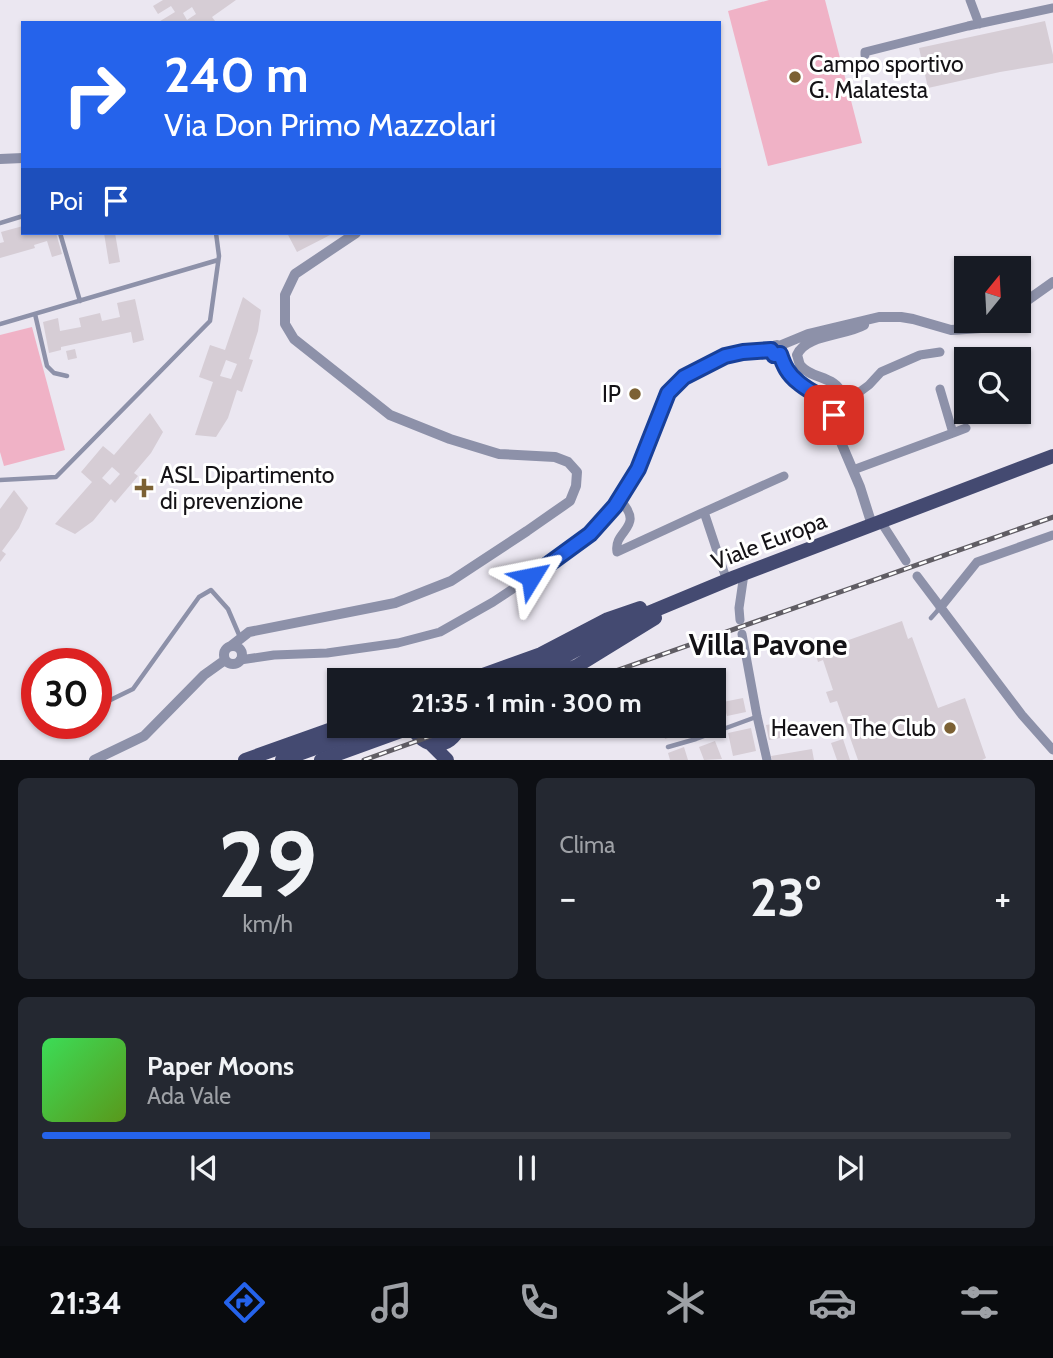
<!DOCTYPE html>
<html lang="it">
<meta charset="utf-8">
<style>
body{margin:0;font-family:Cabin,sans-serif;background:#242831;color:#f1f3f6;height:100vh;display:flex;flex-direction:column;font-size:26px;white-space:nowrap}
*{box-sizing:border-box;margin:0}
p{font-size:23px;color:#9ea1a6}
.icon{flex:none;width:38px;height:38px;fill:none;stroke:currentColor;stroke-width:2;stroke-linecap:round;stroke-linejoin:round}
.map{position:relative;height:760px;overflow:hidden}
.details{display:flex;flex-direction:column;gap:18px;padding:18px;background:#0d0f14;flex:1}
.details>*{flex:none}
.hud{position:absolute;left:21px;top:21px;width:700px;height:214px;border-radius:0px;box-shadow:0 2px 5px #0004;background:#2563eb;color:#fff;overflow:hidden}
.needle{width:46px;rotate:18deg}
.controls{position:absolute;left:954px;top:256px;display:grid;gap:14px}
.controls a{display:grid;place-items:center;width:77px;height:77px;border-radius:0px;background:#171b24;box-shadow:0 2px 5px #0004;font-size:35px}
.speed{position:absolute;left:21px;top:648px;display:flex;gap:14px;font-size:35px;font-weight:700;text-align:center}
.speed>*{display:grid;place-content:center;width:91px;height:91px;border-radius:50%;background:#171b24;box-shadow:0 2px 5px #0004;line-height:1}
.speed .limit{border:10px solid #d22;background:#fff;color:#111}
.pin{position:absolute;display:grid;place-items:center;width:60px;height:60px;color:#fff;margin:-30px;border-radius:14px;box-shadow:0 4px 10px #0006}
.me{position:absolute;width:77px;margin:-38px;rotate:55deg;stroke-linejoin:round;filter:drop-shadow(0 0 5px #0008)}
.turn{display:flex;align-items:center;gap:24px;height:147px;padding:0 28px;font-size:32px}
.turn .icon{width:91px;height:91px;stroke-width:2.5}
.turn b{display:block;font-size:49px;line-height:60px}
.then{display:flex;align-items:center;height:66px;padding:0 28px;background:#0003;gap:14px;font-size:26px}
.big{font-size:52px;font-weight:700;line-height:1.1}
.details .card{flex:1;display:flex;flex-direction:column;justify-content:center;gap:10px;min-width:0;padding:0 24px;border-radius:10px;background:#242831}
.details .dial{align-items:center;gap:0}
.dial b{font-size:91px;line-height:1}
.song{display:flex;align-items:center;gap:21px}
.cover{width:84px;height:84px;border-radius:10px;background:linear-gradient(135deg,hsl(130 70% 55%),hsl(90 70% 35%))}
.played{height:7px;border-radius:4px;background:linear-gradient(90deg,#2563eb 40%,#363941 40%)}
.keys{display:flex;justify-content:space-around;direction:ltr}
.heat{display:flex;justify-content:space-between;align-items:center;font-size:38px;direction:ltr}
.details .tiles{flex:1;display:grid;gap:18px;grid-template-columns:1fr 1fr}
.card:last-child{grid-column:span 2}
.trip{position:absolute;left:327px;top:668px;width:399px;height:70px;border-radius:0px;background:#171b24;box-shadow:0 2px 5px #0004;font-weight:700;line-height:70px;text-align:center}
.tab-bar{display:flex;height:112px;justify-content:space-around;align-items:center;background:#090b0e;color:#9ea1a6}
.tab-bar .icon{width:49px;height:49px}
.tab-bar .current{color:#2563eb}
.tab-bar b{font-size:32px;color:#f1f3f6}
.map>svg:first-child{display:block}
.green{fill:#f0b2c6}
.building{fill:#d6cdd5;fill-rule:evenodd}
.lines{fill:none;stroke-linecap:round;stroke-linejoin:round}
.service{stroke:#8d91a9;stroke-width:4.5}
.minor{stroke:#8d91a9;stroke-width:9}
.tertiary{stroke:#8d91a9;stroke-width:10}
.primary{stroke:#444a71;stroke-width:14}
.rail-casing{stroke:#605d64;stroke-width:5}
.rail{stroke:#fff;stroke-width:2.5;stroke-dasharray:8;stroke-linecap:butt}
.primary-bridge{stroke:#444a71;stroke-width:14}
.route-casing{stroke:#184099;stroke-width:18}
.route{stroke:#2563eb;stroke-width:12}
.poi-dot{fill:#7c6134;stroke:#fff;stroke-width:2.5}
.labels{text-anchor:middle;dominant-baseline:central;stroke-width:6;stroke-linejoin:round;paint-order:stroke}
.poi-label{font-size:23px;fill:#141216;stroke:#fff;text-anchor:start}
.street-label{font-size:23px;fill:#141216;stroke:#fff}
.district-label{font-size:30px;font-weight:bold;fill:#141216;stroke:#fff}
</style>
<div class="map">
<svg width="1053" height="760" viewBox="0 0 1053 760">
<rect width="100%" height="100%" fill="#ebe7f1"/>
<path class="green" d="M769 0H825L862 143 768 166 728 11Z
M32 327 65 450 4 466 0 452V335Z"/>
<path class="building" d="M163 0H236L212 17 215 21 213 23H157L175 12 171 6 158 14 153 6ZM192 7 196 14 187 20 183 13Z
M1045 21 1053 55V63L1000 72 928 88 919 48Z
M23 226V233H30L31 235 37 233H56L62 254 52 257 47 241 34 245 35 248 0 258V243L4 242 1 232Z
M104 233H115L120 262 109 264Z
M287 233H334L297 252Z
M243 297 261 310 258 331 249 359 253 360 242 392 237 390 228 418 216 437 195 435 213 382 199 377 210 345 225 350ZM226 360 237 364 231 379 220 376Z
M135 299 144 340 133 343 131 332 61 347V350L49 353 43 322 58 318 60 331 81 327 79 318 100 313 102 321 120 317 117 303Z
M75 349 77 358 68 360 66 351Z
M150 413 163 432 151 453 134 473 138 476 115 503 111 499 93 521 75 534 55 524 92 482 81 472 103 446 114 455ZM112 467 120 474 110 485 102 478Z
M14 490 28 508 19 528 2 551 6 554 0 562V509Z
M902 621 908 639 912 637 938 708 965 698 986 758 982 760H858L837 701 830 703 826 692 833 690 823 660 818 662 815 652Z
M696 670 700 681H684L682 675Z
M743 698 746 712 727 716 723 702Z
M784 722 786 737 769 740 766 725Z
M661 726H677L680 734 665 739Z
M751 728 756 751 733 756 728 733Z
M843 739 850 760H837L831 743Z
M715 741 722 759 704 760 699 747Z
M684 747 688 760H670L668 753Z
M812 749 814 760H772L771 756Z"/>
<g class="lines">
<path class="service" d="M0 223 23 216
M60 233 80 301
M35 314 47 366 54 373 67 376
M0 324 218 260
M0 480 56 477 210 321 219 256 216 233
M931 618 939 609
M96 707 133 689 199 597 211 590 228 609 240 637
M59 726 64 723
M668 747 696 739 756 717"/>
<path class="minor" d="M970 0 979 24
M865 55V52L968 26 1053 8
M842 405 869 385 881 372 920 355 940 352
M953 433 966 428
M853 470 953 433 940 389
M619 499C647 528 613 529 617 552L704 512 727 581
M704 512 784 476
M881 522 906 561
M917 576 1022 715 1053 750
M940 608 977 562 1053 535
M740 620 739 608 744 574
M742 634 757 716 767 760
M240 660 274 655 327 653 398 643 440 632 493 602 549 565 590 534 615 506 638 469 668 393 684 377 725 356 743 352 771 350"/>
<path class="tertiary" d="M0 159 23 158
M1018 307 1053 282
M772 350a5 5 0 1 1 10 0a5 5 0 1 1-10 0Z
M779 346 808 334 879 317H901L913 319 951 330 981 328 997 320
M780 354 785 367 790 374 800 384 823 398 831 406 840 440 860 487 872 525
M838 424C838 414 844 405 842 395 837 376 811 379 801 366 799 364 798 357 797 355 806 334 845 336 864 325
M224 655a9 9 0 1 1 18 0a9 9 0 1 1-18 0Z
M231 646 249 632 395 603 451 581 527 531 570 501 576 486 577 472 568 462 555 457 499 454 450 439 390 415 294 339 285 324V295L295 274 356 233
M94 760 144 736 204 675 225 660"/>
<path class="primary" d="M466 681 541 654 608 619 640 608
M503 681 552 663 629 621 735 577 1053 456
M542 681 577 666 655 618
M412 726C423 750 450 751 460 726
M431 744 447 760
M245 760 340 726
M282 760 371 728 383 726"/>
<g class="rail-casing">
<path id="rail" d="M587 681 1053 517
M364 760 459 726"/>
</g>
<use href="#rail" class="rail"/>
<path class="primary-bridge" d="M321 760 415 726"/>
</g>
<g class="lines">
<g class="route-casing">
<path id="route" d="M531 577 590 534 615 506 638 469 668 393 684 377 725 356 743 352 771 350 774 355 780 354C784 366 788 374 798 382 811 394 828 396 834 415"/>
</g>
<use href="#route" class="route"/>
</g>
<g class="poi-dot">
<circle cx="795" cy="77" r="7"/>
<circle cx="635" cy="394" r="7"/>
<path d="M140.5 477.5h7v7h7v7h-7v7h-7v-7h-7v-7h7z"/>
<circle cx="950" cy="728" r="7"/>
</g>
<g class="labels">
<g class="poi-label">
<text x="809" y="64">Campo sportivo<tspan x="809" dy="26">G. Malatesta</tspan></text>
<text x="621" y="394" text-anchor="end">IP</text>
<text x="160" y="475">ASL Dipartimento<tspan x="160" dy="26">di prevenzione</tspan></text>
<text x="936" y="728" text-anchor="end">Heaven The Club</text>
</g>
<g class="street-label">
<text transform="translate(769 541) rotate(-21)">Viale Europa</text>
</g>
<g class="district-label">
<text x="768" y="644">Villa Pavone</text>
</g>
</g>
</svg>
<div class="controls">
<a><svg class="needle" viewBox="-14 -14 28 28"><path d="M0-13l5 13h-10z" fill="#e53935"/><path d="M0 13l5-13h-10z" fill="#9ea1a6"/></svg></a>
<a><svg class="icon" aria-label="search" viewBox="0 0 24 24"><circle cx="10" cy="10" r="6"/><path d="M15 15l6 6"/></svg></a>
</div>
<div class="speed"><div class="limit">30</div></div>
<div class="pin" style="left:834px;top:415px;background:#d93025"><svg class="icon" aria-label="arrive" viewBox="0 0 24 24"><path d="M6 21V4h12l-3 4 3 4H6"/></svg></div>
<svg class="me" style="left:531px;top:577px" viewBox="-20 -20 40 40"><path d="M0-17L14 15 0 8-14 15z" fill="#2563eb" stroke="#fff" stroke-width="4"/></svg>
<div class="trip">21:35 · 1 min · 300 m</div>
<div class="hud">
<div class="turn"><svg class="icon" aria-label="right" viewBox="0 0 24 24"><path d="M7 20v-9h11M14 6l5 5-5 5"/></svg><div><b>240 m</b>Via Don Primo Mazzolari</div></div>
<div class="then">Poi<svg class="icon" aria-label="arrive" viewBox="0 0 24 24"><path d="M6 21V4h12l-3 4 3 4H6"/></svg></div>
</div>
</div>
<section class="details">
<div class="tiles">
<div class="card dial"><b>29</b><p>km/h</p></div>
<div class="card"><p>Clima</p>
<div class="heat"><a>−</a><b class="big">23°</b><a>+</a></div>
</div>
<div class="card">
<div class="song"><i class="cover"></i><div><b>Paper Moons</b><p>Ada Vale</p></div></div>
<div class="played"></div>
<div class="keys"><svg class="icon" aria-label="previous" viewBox="0 0 24 24"><path d="M18 5L8 12l10 7zM5 5v14"/></svg><svg class="icon" aria-label="pause" viewBox="0 0 24 24"><path d="M8 5v14M16 5v14"/></svg><svg class="icon" aria-label="next" viewBox="0 0 24 24"><path d="M6 5l10 7-10 7zM19 5v14"/></svg></div>
</div>
</div>
</section>
<nav class="tab-bar">
<b>21:34</b>
<svg class="icon current" aria-label="directions" viewBox="0 0 24 24"><path d="M12 3l9 9-9 9-9-9zM9 14v-3h6M13 9l2 2-2 2"/></svg>
<svg class="icon" aria-label="music" viewBox="0 0 24 24"><path d="M9 18V5l10-2v13"/><circle cx="6" cy="18" r="3"/><circle cx="16" cy="16" r="3"/></svg>
<svg class="icon" aria-label="phone" viewBox="0 0 24 24"><path d="M5 4h4l2 5-3 2q2 4 5 5l2-3 5 2v4C11 20 4 13 5 4z"/></svg>
<svg class="icon" aria-label="climate" viewBox="0 0 24 24"><path d="M12 3v18M4 7l16 10M4 17L20 7"/></svg>
<svg class="icon" aria-label="car" viewBox="0 0 24 24"><path d="M5 17H2v-5l4-1 3-4h7l3 4 3 1v5h-3M9 17h6M6 11h13"/><circle cx="7" cy="17" r="2"/><circle cx="17" cy="17" r="2"/></svg>
<svg class="icon" aria-label="filters" viewBox="0 0 24 24"><path d="M4 7h16M4 17h16"/><circle cx="9" cy="7" r="2"/><circle cx="15" cy="17" r="2"/></svg>
</nav>
